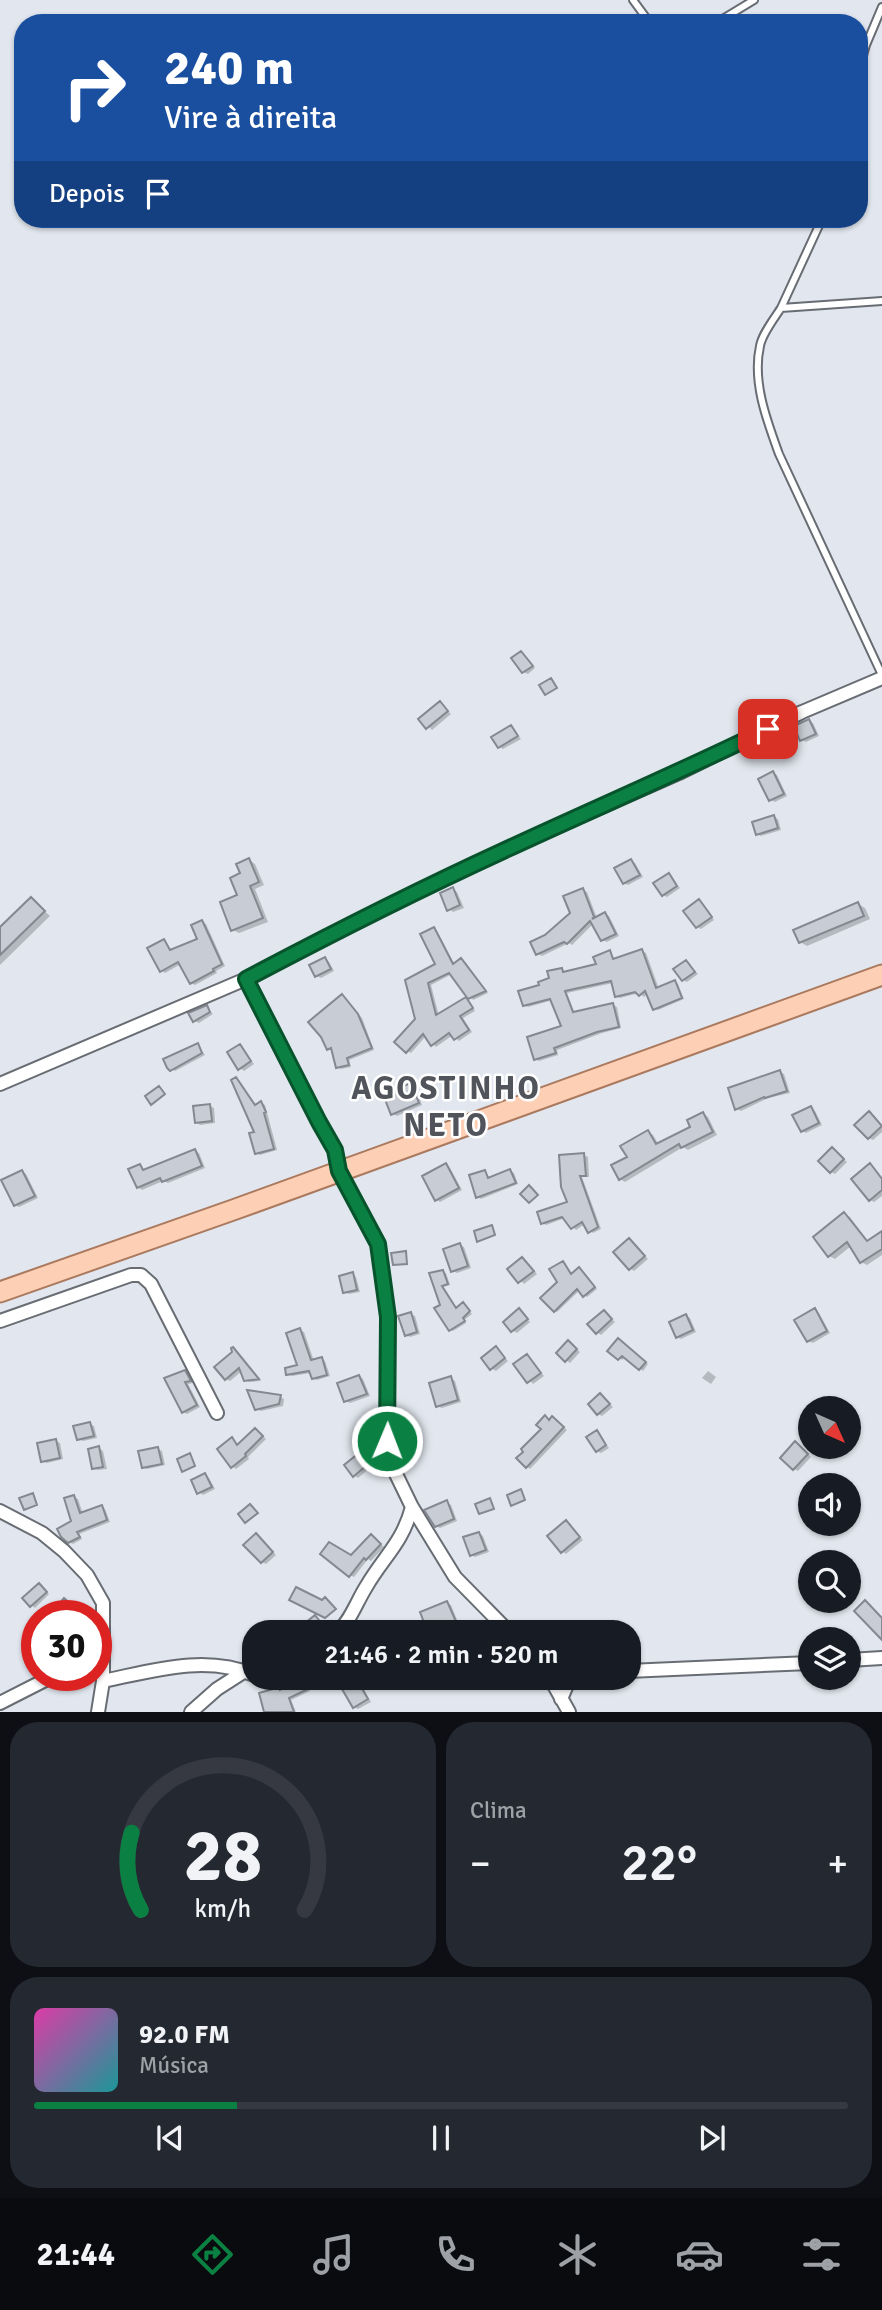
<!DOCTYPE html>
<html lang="pt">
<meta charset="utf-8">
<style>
body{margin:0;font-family:Signika,sans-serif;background:#242831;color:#f1f3f6;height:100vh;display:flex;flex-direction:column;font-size:26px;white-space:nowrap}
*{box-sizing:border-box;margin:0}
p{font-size:23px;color:#9ea1a6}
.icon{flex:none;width:38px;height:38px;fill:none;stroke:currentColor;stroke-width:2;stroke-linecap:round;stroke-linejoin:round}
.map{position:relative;height:1712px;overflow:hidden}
.side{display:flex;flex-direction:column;gap:10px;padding:10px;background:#0d0f14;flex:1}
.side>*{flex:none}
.top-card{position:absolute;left:14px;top:14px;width:854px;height:214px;border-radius:28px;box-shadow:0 2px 5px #0004;background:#1a4fa0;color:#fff;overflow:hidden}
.needle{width:46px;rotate:135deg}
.fabs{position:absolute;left:798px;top:1396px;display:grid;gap:14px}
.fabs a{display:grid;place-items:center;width:63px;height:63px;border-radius:50%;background:#171b24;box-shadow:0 2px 5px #0004;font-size:35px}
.speed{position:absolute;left:21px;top:1600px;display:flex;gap:14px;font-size:35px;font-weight:700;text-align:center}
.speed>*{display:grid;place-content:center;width:91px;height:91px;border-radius:50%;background:#171b24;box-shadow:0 2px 5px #0004;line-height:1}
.speed .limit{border:10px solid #d22;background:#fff;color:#111}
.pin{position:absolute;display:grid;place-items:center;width:60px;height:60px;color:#fff;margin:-30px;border-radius:14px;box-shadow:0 4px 10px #0006}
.me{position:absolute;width:77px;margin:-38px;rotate:1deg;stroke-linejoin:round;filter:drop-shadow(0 0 5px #0008)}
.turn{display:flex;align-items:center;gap:24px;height:147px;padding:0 35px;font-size:32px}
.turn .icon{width:91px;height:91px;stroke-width:2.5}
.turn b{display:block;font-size:49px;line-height:60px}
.then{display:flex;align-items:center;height:66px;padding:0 35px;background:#0003;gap:14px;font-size:26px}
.big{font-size:52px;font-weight:600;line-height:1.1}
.side .widget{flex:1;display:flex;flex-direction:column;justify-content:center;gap:10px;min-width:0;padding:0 24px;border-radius:28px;background:#242831}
.side .dial{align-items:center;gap:0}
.dial svg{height:182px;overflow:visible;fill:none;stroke:#363941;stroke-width:7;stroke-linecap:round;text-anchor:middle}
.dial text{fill:#f1f3f6;stroke:none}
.song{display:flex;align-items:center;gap:21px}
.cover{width:84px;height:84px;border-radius:10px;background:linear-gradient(135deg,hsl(320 70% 55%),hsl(180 70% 35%))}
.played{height:7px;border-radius:4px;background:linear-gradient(90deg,#0b8043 25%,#363941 25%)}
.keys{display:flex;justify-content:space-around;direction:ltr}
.heat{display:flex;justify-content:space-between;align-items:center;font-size:38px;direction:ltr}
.side .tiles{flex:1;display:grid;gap:10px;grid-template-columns:1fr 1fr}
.widget:last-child{grid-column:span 2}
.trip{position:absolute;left:242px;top:1620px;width:399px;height:70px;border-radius:28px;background:#171b24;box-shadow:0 2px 5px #0004;font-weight:600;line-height:70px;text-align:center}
.menu{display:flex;height:112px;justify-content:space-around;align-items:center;background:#090b0e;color:#9ea1a6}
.menu .icon{width:49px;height:49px}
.menu .selected{color:#0b8043}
.menu b{font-size:32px;color:#f1f3f6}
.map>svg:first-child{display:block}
.shadow{fill:#0003}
.building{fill:#c8ccd4;stroke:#848890;stroke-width:2}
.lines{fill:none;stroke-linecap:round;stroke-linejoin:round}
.service-casing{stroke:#686c73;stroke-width:10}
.minor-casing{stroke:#686c73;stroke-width:16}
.primary-casing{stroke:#aa795e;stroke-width:23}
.service{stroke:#fff;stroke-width:6}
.minor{stroke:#fff;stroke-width:12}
.primary{stroke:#fdcfb5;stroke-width:19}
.route-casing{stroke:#07532c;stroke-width:18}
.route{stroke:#0b8043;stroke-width:12}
.labels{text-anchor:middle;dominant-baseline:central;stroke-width:5;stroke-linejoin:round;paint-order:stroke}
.district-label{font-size:32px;font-weight:bold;letter-spacing:2px;fill:#51555b;stroke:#fff}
</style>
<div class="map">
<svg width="882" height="1712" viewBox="0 0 882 1712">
<rect width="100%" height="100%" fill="#e2e7ef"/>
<path class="shadow" d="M522 653 535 668 528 674 523 672Z
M440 704 451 714 432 730 421 719Z
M809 721 813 723 819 736 806 742 802 740Z
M511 727 521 739 503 749 499 747Z
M773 773 777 775 787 796 775 802 771 800Z
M774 817 778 819 781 830 761 836 757 834Z
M249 860 255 864 264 885 255 889 268 922 239 933 233 930 243 874Z
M631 861 635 863 643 877 628 885 624 883Z
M669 875 680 888 667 897 663 895Z
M453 889 457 892 464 908 453 912 449 909Z
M583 890 587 892 597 918 605 914 609 916 619 936 607 942 602 940 594 923 572 945 569 943 542 956 538 954 546 937 572 914Z
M31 899 50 916 0 965V930Z
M699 901 714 920 701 929 697 927Z
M858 904 865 908 870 919 807 946 800 942Z
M202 922 206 924 225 966 216 971 217 973 195 985 191 983 181 964 165 973 161 970 164 941 172 951 199 940Z
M434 929 437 931 455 965 462 960 465 962 488 993 473 1000 452 974 431 985 439 1016 466 999 469 1001 475 1011 463 1018 472 1032 459 1041 453 1035 436 1047 426 1036 411 1053 407 1051 417 1019 407 981 437 965Z
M642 951 646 953 659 989 675 982 678 984 684 999 658 1010 654 1008 648 993 644 997 639 993 620 998 616 996 613 983 567 993 575 1014 613 1005 617 1007 621 1028 602 1033 557 1050 558 1055 539 1061 536 1059 563 1027 553 1000 528 1007 524 1005 541 986 561 970 565 972 599 966 609 952 615 960Z
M325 959 329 962 334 971 321 978 317 976Z
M686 962 698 974 687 982 683 980Z
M345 998 362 1018 374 1050 349 1060 351 1067 341 1069 338 1067 333 1050 328 1049Z
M206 1007 213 1014 199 1023 195 1021Z
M198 1045 205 1055 175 1071 172 1069Z
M240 1046 254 1064 244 1071 240 1068Z
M780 1072 784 1074 790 1093 768 1098 741 1111 737 1109Z
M236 1079 256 1106 261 1103 265 1105 277 1150 260 1155 257 1153 256 1133Z
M410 1085 415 1087 422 1105 397 1116 392 1113Z
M210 1106 214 1108 215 1123 200 1125 196 1122Z
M811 1108 815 1111 822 1125 806 1133 802 1131Z
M703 1114 708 1117 717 1135 688 1150 683 1147 625 1182 620 1179 630 1158 648 1132 653 1135 659 1145 692 1128Z
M873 1116 882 1125V1132L873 1140 869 1138Z
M195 1151 199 1153 205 1168 168 1183 163 1181 142 1190 138 1187 140 1166 145 1171Z
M836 1152 847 1162 835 1174 831 1172Z
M584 1155 588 1157 589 1177H582L601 1229 593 1233 585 1224 576 1230 565 1218 546 1225 542 1223 569 1203Z
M446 1165 450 1168 462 1190 440 1202 436 1199Z
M870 1166 882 1178V1196L874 1202 870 1200Z
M510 1171 514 1173 518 1184 481 1199 478 1197 485 1172 490 1180Z
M22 1172 26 1174 38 1198 19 1207 15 1205Z
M844 1214 850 1217 869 1242 882 1233V1255L867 1265 861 1262 851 1246 835 1259 829 1256Z
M629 1240 648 1259 634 1271 630 1268Z
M460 1245 464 1247 471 1268 457 1273 453 1271Z
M523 1259 537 1274 524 1284 510 1269Z
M563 1263 572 1275 582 1271 597 1289 587 1297 580 1290 557 1312 555 1310Z
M442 1272 446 1273 450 1285 443 1287 457 1310 464 1304 472 1314 464 1320 466 1323 453 1331 450 1330 431 1274Z
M352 1274 356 1277 360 1292 349 1294 345 1292Z
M815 1310 819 1313 830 1333 813 1343 808 1341Z
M520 1311 530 1322 517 1333 512 1330Z
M604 1312 615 1322 601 1335 597 1332Z
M410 1314 415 1316 420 1334 410 1337 406 1335Z
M686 1316 690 1318 696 1332 681 1339 677 1337Z
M300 1330 304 1332 314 1361 322 1359 325 1361 330 1376 317 1380 313 1378 311 1373 292 1376 288 1374 299 1366Z
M622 1342 648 1364 643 1371 626 1357 622 1360 610 1351Z
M572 1345 580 1352 570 1363 566 1360Z
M496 1348 508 1361 496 1371 491 1368Z
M233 1349 237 1352 261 1381 249 1382 245 1380 242 1371 230 1381 226 1379 234 1353Z
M527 1356 544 1376 533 1384 516 1364Z
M708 1371 716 1377 711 1384 702 1378Z
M185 1372 189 1374 193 1383 188 1384 200 1407 187 1414 183 1412Z
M359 1376 363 1379 370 1396 350 1403 346 1401Z
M451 1378 455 1381 461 1402 442 1408 437 1406Z
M600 1395 613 1407 602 1416 598 1414Z
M280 1397 284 1399 283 1406 261 1411 257 1409Z
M556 1420 567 1430 530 1469 527 1466 526 1452 550 1421Z
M90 1424 94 1426 97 1438 83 1441 78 1439Z
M259 1432 266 1439 248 1457 249 1459 236 1469 232 1466V1440L239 1446Z
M597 1432 609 1448 601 1453 597 1451Z
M56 1441 60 1443 63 1459 47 1463 42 1461Z
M800 1446 811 1457 798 1471 794 1469Z
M99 1448 103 1451 107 1469 98 1470 94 1468Z
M158 1449 162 1451 165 1465 147 1469 143 1467Z
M359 1455 371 1467 358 1478 354 1475Z
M205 1475 209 1478 215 1489 203 1495 199 1492Z
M849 1492 860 1501 850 1513 849 1512Z
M74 1497 78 1499 83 1514 101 1507 105 1509 110 1522 79 1534 82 1539 73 1544 69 1542 73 1522Z
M447 1502 451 1505 457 1521 440 1528 436 1526Z
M566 1522 583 1540 566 1554 562 1551Z
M479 1533 483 1536 489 1552 475 1557 471 1554Z
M260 1538 276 1555 266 1564 262 1562Z
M375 1539 384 1547 371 1561 368 1559 354 1577 350 1575 352 1557Z
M39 1585 49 1594 35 1608 31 1605Z
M68 1603 77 1610 73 1615H60L55 1612Z
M447 1603 451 1605 458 1622 430 1633Z
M303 1681 310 1691 291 1700 296 1712H273L279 1689 283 1691Z
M357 1682 361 1684 371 1702 358 1709 354 1707Z"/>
<path class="building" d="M521 651 533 666 522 673 511 658Z
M551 678 557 688 545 695 539 685Z
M440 701 448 711 426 729 418 719Z
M809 719 816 734 800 741 794 726Z
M511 725 518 736 498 748 491 737Z
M773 771 784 794 769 801 758 779Z
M774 815 778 828 756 835 752 822Z
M249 858 259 882 250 886 263 918 231 931 220 902 237 895 230 878 240 873 236 864Z
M631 859 640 875 623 884 614 868Z
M669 873 677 886 662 896 653 883Z
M453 887 460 905 447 911 440 893Z
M583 888 594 917 592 919 605 912 616 934 601 941 590 921 567 944 564 942 536 955 530 942 545 935 570 913 563 896Z
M31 897 45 911 0 955V927Z
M699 899 712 917 696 928 683 911Z
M858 902 864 916 799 943 793 930Z
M202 920 222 964 213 969 214 971 190 984 178 962 160 972 147 948 164 939 170 950 197 939 191 925Z
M434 927 453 964 461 958 486 991 468 999 449 973 428 983 436 1015 466 997 473 1008 460 1016 469 1030 454 1040 449 1033 431 1046 423 1034 406 1053 394 1042 415 1019 405 980 435 964 420 934Z
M642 949 656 988 675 980 682 998 653 1010 645 991 639 996 635 992 615 997 611 981 565 991 573 1012 613 1003 619 1027 597 1032 554 1048 556 1053 534 1060 527 1037 561 1026 550 999 523 1006 518 991 539 985 538 982 549 978 547 971 562 968 563 972 596 964 593 957 610 950 613 959Z
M325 957 331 969 315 977 309 965Z
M686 960 695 972 682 981 673 969Z
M342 994 358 1014 372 1048 347 1058 349 1065 336 1068 331 1048 327 1050 321 1037 308 1022Z
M207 1005 210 1012 193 1022 188 1013Z
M198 1043 202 1053 170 1071 167 1068 163 1059Z
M240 1044 251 1061 238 1070 227 1052Z
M780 1070 787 1091 765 1098 764 1097 735 1110 728 1088Z
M236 1077 255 1105 261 1101 266 1112 264 1113 274 1149 255 1154 249 1133 254 1132 231 1080Z
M411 1083 419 1103 391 1115 383 1094Z
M159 1086 165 1094 151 1105 145 1096Z
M210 1104 212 1121 195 1123 193 1106Z
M811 1106 819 1123 801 1132 792 1115Z
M869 1111 882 1126 868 1139 854 1125Z
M703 1112 713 1132 681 1148 679 1144 619 1180 611 1165 627 1157 620 1146 648 1130 656 1144 690 1127 687 1120Z
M832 1147 844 1159 830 1173 818 1161Z
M195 1149 202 1166 162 1182 160 1178 137 1188 128 1169 140 1164 143 1170Z
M584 1153 586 1176H580L598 1227 588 1233 582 1222 571 1229 562 1217 541 1224 537 1212 567 1202 561 1187 559 1155Z
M446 1163 459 1188 435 1201 422 1176Z
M870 1163 882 1179V1190L869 1201 851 1179Z
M510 1169 516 1183 476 1198 469 1175 485 1170 488 1178Z
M22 1170 35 1196 14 1206 1 1180Z
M529 1185 538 1195 529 1203 520 1194Z
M844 1212 867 1241 882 1231V1249L860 1263 847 1242 828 1257 813 1237Z
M492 1225 495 1235 477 1242 474 1231Z
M629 1238 645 1256 629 1270 613 1252Z
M460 1243 468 1266 451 1272 443 1249Z
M406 1251 407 1264 393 1265 391 1253Z
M522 1257 534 1271 518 1283 507 1269Z
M563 1261 571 1274 579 1267 595 1287 583 1297 577 1289 554 1312 540 1298 557 1282 549 1269Z
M443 1270 448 1284 442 1286 456 1308 463 1302 470 1311 463 1318 465 1321 449 1331 434 1308 440 1305 429 1273Z
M353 1272 357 1290 343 1293 339 1276Z
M519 1308 528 1319 511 1332 503 1322Z
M815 1308 827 1331 807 1342 794 1320Z
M604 1310 612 1319 596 1334 587 1324Z
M411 1312 417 1332 405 1336 398 1316Z
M686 1314 693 1330 676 1338 669 1322Z
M300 1328 311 1360 322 1357 327 1375 312 1379 309 1371 286 1375 285 1368 297 1365 286 1333Z
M618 1338 646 1362 639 1370 622 1356 618 1360 607 1351Z
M568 1340 577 1349 565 1362 556 1353Z
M496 1346 505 1358 490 1370 481 1358Z
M233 1347 259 1379 244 1381 239 1368 225 1380 214 1367 232 1352 231 1348Z
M527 1354 541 1373 527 1383 513 1364Z
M185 1370 191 1381 185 1382 197 1405 182 1413 164 1378Z
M359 1375 367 1394 344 1402 337 1383Z
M451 1376 458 1400 436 1407 429 1383Z
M247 1390 281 1395 279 1404 255 1410Z
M600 1393 610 1404 597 1415 588 1404Z
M545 1415 549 1420 552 1416 564 1427 526 1468 516 1458 523 1452 521 1449 541 1429 536 1425Z
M90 1422 94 1436 77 1440 73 1426Z
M255 1428 263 1436 245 1454 246 1456 231 1468 217 1449 232 1437 237 1445Z
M597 1430 606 1445 596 1452 586 1437Z
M56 1439 60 1458 41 1462 37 1443Z
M795 1441 808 1454 793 1470 780 1458Z
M99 1446 103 1467 92 1469 88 1449Z
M158 1447 162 1464 142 1468 138 1451Z
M190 1453 195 1466 182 1472 177 1459Z
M359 1453 368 1464 353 1477 344 1465Z
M205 1473 212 1487 197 1494 191 1480Z
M521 1489 525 1500 511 1506 507 1495Z
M33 1493 37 1505 24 1510 19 1498Z
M74 1495 80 1513 102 1505 107 1520 77 1532 80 1537 68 1543 61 1537 57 1529 71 1521 64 1498Z
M490 1498 494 1509 479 1514 475 1504Z
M447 1500 454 1519 435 1527 424 1510Z
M250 1504 258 1513 245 1523 238 1514Z
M566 1520 580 1537 561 1553 547 1536Z
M479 1532 486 1550 470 1556 463 1537Z
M256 1533 273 1552 261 1563 243 1545Z
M371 1534 381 1544 366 1560 364 1558 349 1577 320 1554 329 1542 351 1555Z
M39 1583 47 1592 30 1607 22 1598Z
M296 1587 322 1600 325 1597 336 1609 325 1618 289 1600Z
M64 1598 74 1607 68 1615H50Z
M865 1600 882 1618V1640L854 1611Z
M447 1601 457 1624 436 1633H428L420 1612Z
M315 1615 322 1624 311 1633H293Z
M303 1679 308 1689 289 1698 294 1712H264L259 1693 280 1687V1690Z
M357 1680 368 1699 353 1708 342 1689Z"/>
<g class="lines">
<g class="service-casing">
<path id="service" d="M633 0 647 19 655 23
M716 23 754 0
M859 70 866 45 882 7
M882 301 781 308C774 319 762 334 760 346 752 382 767 421 779 454L882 675
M781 308 822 219"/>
</g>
<g class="minor-casing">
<path id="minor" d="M246 979 319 1122 335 1150 339 1171 378 1244 388 1317 387 1441 395 1472 412 1507 455 1577 510 1633
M0 1084 246 979 373 913 502 851 679 773 802 712 882 678
M0 1321 131 1275H141L151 1284 217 1413
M0 1511 42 1533 64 1551 87 1575 103 1603V1681L98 1712
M337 1633C351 1620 356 1603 366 1587 384 1556 402 1544 412 1507
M849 1660 882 1658
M628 1671 810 1663
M550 1678 569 1712
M103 1681C152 1671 205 1654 254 1675
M561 1699 570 1678
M0 1703 55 1675
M191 1712 217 1689 245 1671"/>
</g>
<g class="primary-casing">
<path id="primary" d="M0 1292 233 1210 882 975"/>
</g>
<use href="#service" class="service"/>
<use href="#minor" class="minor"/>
<use href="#primary" class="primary"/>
</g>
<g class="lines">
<g class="route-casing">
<path id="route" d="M387 1441 388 1317 378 1244 339 1171 335 1150 319 1122 246 979C331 934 416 891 503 851 591 810 680 772 768 729"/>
</g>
<use href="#route" class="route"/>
</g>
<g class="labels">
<g class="district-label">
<text x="446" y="1088">AGOSTINHO<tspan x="446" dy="37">NETO</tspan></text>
</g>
</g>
</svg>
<div class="fabs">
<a><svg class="needle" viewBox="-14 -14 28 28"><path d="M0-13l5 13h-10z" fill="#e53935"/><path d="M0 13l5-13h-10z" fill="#9ea1a6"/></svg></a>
<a><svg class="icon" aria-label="sound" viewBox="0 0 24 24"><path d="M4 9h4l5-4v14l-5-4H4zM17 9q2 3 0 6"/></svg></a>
<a><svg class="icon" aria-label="search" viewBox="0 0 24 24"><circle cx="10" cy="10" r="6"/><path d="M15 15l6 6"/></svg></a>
<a><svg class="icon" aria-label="layers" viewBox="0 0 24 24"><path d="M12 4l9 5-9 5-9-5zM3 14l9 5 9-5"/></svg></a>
</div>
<div class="speed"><div class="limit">30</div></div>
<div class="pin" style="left:768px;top:729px;background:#d93025"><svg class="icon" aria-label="arrive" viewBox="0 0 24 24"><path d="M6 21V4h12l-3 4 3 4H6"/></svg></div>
<svg class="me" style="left:387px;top:1441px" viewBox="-20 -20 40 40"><circle r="17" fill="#0b8043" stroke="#fff" stroke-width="3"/><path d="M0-11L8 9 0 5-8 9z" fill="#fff"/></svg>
<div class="trip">21:46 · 2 min · 520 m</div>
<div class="top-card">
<div class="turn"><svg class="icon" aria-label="right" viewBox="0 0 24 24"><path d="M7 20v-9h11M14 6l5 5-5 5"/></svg><div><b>240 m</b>Vire à direita</div></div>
<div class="then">Depois<svg class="icon" aria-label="arrive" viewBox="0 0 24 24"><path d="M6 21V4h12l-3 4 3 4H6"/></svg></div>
</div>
</div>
<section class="side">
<div class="tiles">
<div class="widget dial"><svg viewBox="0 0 100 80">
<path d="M14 69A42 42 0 1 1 86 69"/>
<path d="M14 69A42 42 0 0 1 10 35" stroke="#0b8043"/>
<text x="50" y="56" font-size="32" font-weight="700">28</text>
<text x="50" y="72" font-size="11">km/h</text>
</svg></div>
<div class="widget"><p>Clima</p>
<div class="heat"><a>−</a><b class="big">22°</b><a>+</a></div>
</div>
<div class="widget">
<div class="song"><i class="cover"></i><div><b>92.0 FM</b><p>Música</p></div></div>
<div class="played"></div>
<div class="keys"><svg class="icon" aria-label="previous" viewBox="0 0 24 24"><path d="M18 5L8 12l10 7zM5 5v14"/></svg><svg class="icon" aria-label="pause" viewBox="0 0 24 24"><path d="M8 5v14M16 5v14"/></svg><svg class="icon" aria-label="next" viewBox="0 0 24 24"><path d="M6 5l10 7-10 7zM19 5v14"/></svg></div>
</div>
</div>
</section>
<nav class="menu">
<b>21:44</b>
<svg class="icon selected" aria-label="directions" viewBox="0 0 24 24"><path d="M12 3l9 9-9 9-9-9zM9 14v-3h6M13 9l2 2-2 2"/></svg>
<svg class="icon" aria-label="music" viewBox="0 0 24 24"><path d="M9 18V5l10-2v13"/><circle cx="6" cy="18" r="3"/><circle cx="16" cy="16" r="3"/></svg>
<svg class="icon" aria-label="phone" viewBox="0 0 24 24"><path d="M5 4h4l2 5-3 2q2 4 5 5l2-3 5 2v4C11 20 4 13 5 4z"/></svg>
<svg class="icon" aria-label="climate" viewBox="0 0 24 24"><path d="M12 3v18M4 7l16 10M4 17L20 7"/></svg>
<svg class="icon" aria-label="car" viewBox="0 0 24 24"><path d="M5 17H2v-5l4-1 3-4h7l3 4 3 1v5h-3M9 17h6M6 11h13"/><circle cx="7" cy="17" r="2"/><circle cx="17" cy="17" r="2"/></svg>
<svg class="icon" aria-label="filters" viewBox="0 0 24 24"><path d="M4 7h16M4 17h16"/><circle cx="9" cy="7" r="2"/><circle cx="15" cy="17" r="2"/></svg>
</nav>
